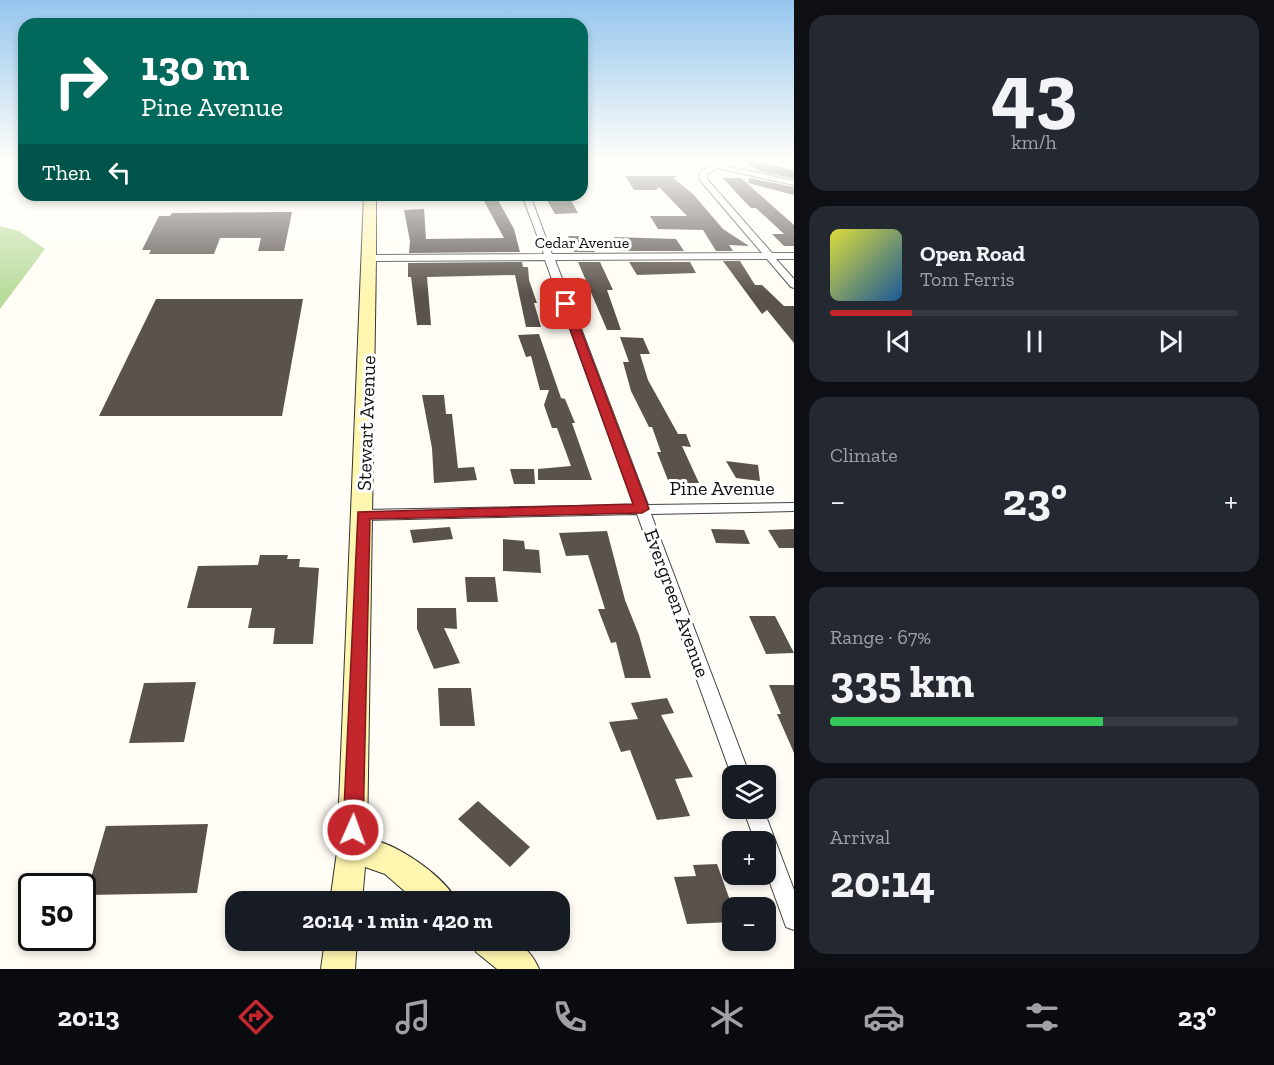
<!DOCTYPE html>
<meta charset="utf-8">
<style>
body{margin:0;font-family:"Zilla Slab",serif;background:#242831;color:#f1f3f6;height:100vh;display:flex;flex-direction:column;font-size:22px;white-space:nowrap}
*{box-sizing:border-box;margin:0}
p{font-size:20px;color:#9ea1a6}
.icon{flex:none;width:33px;height:33px;fill:none;stroke:currentColor;stroke-width:2;stroke-linecap:round;stroke-linejoin:round}
.map{position:relative;flex:1;overflow:hidden}
.sheet{display:flex;flex-direction:column;gap:15px;padding:15px;background:#0d0f14;width:480px}
.sheet>*{flex:none}
.banner{position:absolute;left:18px;top:18px;width:570px;height:183px;border-radius:18px;box-shadow:0 3px 9px #0003;background:#00695c;color:#fff;overflow:hidden}
.tools{position:absolute;left:722px;top:765px;display:grid;gap:12px}
.tools a{display:grid;place-items:center;width:54px;height:54px;border-radius:12px;background:#171b24;box-shadow:0 3px 9px #0003;font-size:30px}
.speed{position:absolute;left:18px;top:873px;display:flex;gap:12px;font-size:30px;font-weight:700;text-align:center}
.speed>*{display:grid;place-content:center;width:78px;height:78px;border-radius:50%;background:#171b24;box-shadow:0 3px 9px #0003;line-height:1}
.speed .limit{border:3px solid #111;border-radius:9px;background:#fff;color:#111}
.pin{position:absolute;display:grid;place-items:center;width:51px;height:51px;color:#fff;margin:-26px;border-radius:12px;box-shadow:0 3px 9px #0006}
.me{position:absolute;width:66px;margin:-33px;rotate:2deg;stroke-linejoin:round;filter:drop-shadow(0 0 4px #0008)}
.turn{display:flex;align-items:center;gap:21px;height:126px;padding:0 24px;font-size:27px}
.turn .icon{width:78px;height:78px;stroke-width:2.5}
.turn b{display:block;font-size:42px;line-height:51px}
.then{display:flex;align-items:center;height:57px;padding:0 24px;background:#0003;gap:12px;font-size:22px}
.big{font-size:45px;font-weight:800;line-height:1.1}
.sheet .widget{flex:1;display:flex;flex-direction:column;justify-content:center;gap:9px;min-width:0;padding:0 21px;border-radius:18px;background:#242831}
.sheet .dial{align-items:center;gap:0}
.dial b{font-size:78px;line-height:1}
.song{display:flex;align-items:center;gap:18px}
.cover{width:72px;height:72px;border-radius:9px;background:linear-gradient(135deg,hsl(60 70% 55%),hsl(210 70% 35%))}
.played{height:6px;border-radius:3px;background:linear-gradient(90deg,#c4262e 20%,#363941 20%)}
.keys{display:flex;justify-content:space-around;direction:ltr}
.heat{display:flex;justify-content:space-between;align-items:center;font-size:33px;direction:ltr}
.charge{height:9px;border-radius:4px;background:linear-gradient(90deg,#34c759 67%,#363941 0)}
.trip{position:absolute;left:225px;top:891px;width:345px;height:60px;border-radius:18px;background:#171b24;box-shadow:0 3px 9px #0003;font-weight:800;line-height:60px;text-align:center}
.dock{display:flex;height:96px;justify-content:space-around;align-items:center;background:#090b0e;color:#9ea1a6}
.dock .icon{width:42px;height:42px}
.dock .current{color:#c4262e}
.dock b{font-size:27px;color:#f1f3f6}
main{display:flex;flex:1;min-height:0}
.map>svg:first-child{display:block}
.forest{fill:#b9dc9c}
.building{fill:#5a524d}
.lines{fill:none;stroke-linecap:round;stroke-linejoin:round}
.street-casing{stroke:#444;stroke-width:2}
.secondary-casing{stroke:#333;stroke-width:2}
.street{fill:#fff;fill-rule:evenodd}
.secondary{fill:#fff6b0;fill-rule:evenodd}
.route{fill:#c4262e;stroke:#7f191e;stroke-width:1.5}
.labels{text-anchor:middle;dominant-baseline:central;stroke-width:6;stroke-linejoin:round;paint-order:stroke}
.far-street-label{font-size:16px;fill:#111;stroke:#fff}
.street-label{font-size:20px;fill:#111;stroke:#fff}
</style>
<main>
<div class="map">
<svg width="794" height="969" viewBox="0 0 794 969">
<rect width="100%" height="100%" fill="#fffdf5"/>
<path class="forest" d="M0 226 19 231 45 249 0 309Z"/>
<path class="building" d="M742 159 794 170V179L759 171Z
M625 176H677L673 178 693 194 723 229 749 246 729 245 733 251H716L703 230 658 229 650 216H687L659 187 656 190H634Z
M723 178H741L794 225V246H784L772 234H784L756 208H751L742 199Z
M749 178 794 187V195L748 183Z
M555 195H568L578 213 555 214 547 200H557Z
M498 200 514 229 520 252 409 253 410 241 404 210 424 209 426 239 504 238 484 201Z
M292 212 284 251H258L261 238H220L214 254H149L151 250H142L159 216H170L172 213Z
M568 236H585L595 252H574Z
M614 237 676 239 684 251H622Z
M723 261H740L755 285H762L784 306H794V343L767 310 762 314Z
M522 262 523 267H528L529 280 537 303H534L541 327H526L515 275 427 277 431 325H417L411 277H408V263Z
M578 262H600L613 290H607L621 330H607Z
M629 262H690L696 273 637 275Z
M156 299H303L282 416H99Z
M539 334 561 398 565 399 575 423H572L592 480H538V469L571 466 557 428H552L544 405 549 390H540L531 356 526 357 518 335Z
M620 337 643 338 650 354H640L648 380 678 434H686L691 447 682 446 699 483H669L657 452H661L652 427H649L631 391 623 362H629Z
M422 395H444L446 414H452L458 468 474 467 477 480 434 483 432 448Z
M726 461 758 465 760 481 736 478Z
M510 469H534L535 484H514Z
M450 527 453 539 413 543 410 530Z
M711 529 744 530 750 544 716 543Z
M794 529V548H779L768 530Z
M607 531 625 600 639 635 651 678H625L616 642 611 643 598 609H605L588 555 566 556 559 533Z
M503 539 524 541 525 549 539 550 541 573 503 571Z
M260 555H288L287 559H300L299 567 319 568 313 644H273L275 628H248L252 608H187L198 566 258 565Z
M465 577H495L498 602H467Z
M417 608H456L457 629 444 628 460 663 434 669 417 629Z
M749 616H775L794 653 766 654Z
M196 682 184 742 129 743 144 683Z
M769 685H794V753L777 714H781Z
M438 688H471L475 726H440Z
M667 698 674 713 661 715 693 777 675 779 690 816 657 820 630 750 621 752 609 722 638 719 631 703Z
M478 801 530 847 510 867 458 819Z
M208 824 197 893 86 895 106 826Z
M717 864 732 906V922L687 924 674 877 696 876 693 865Z"/>
<g class="lines">
<g class="street-casing">
<path id="street" d="M722 159H731L722 165 794 181V185L717 168 707 175V179L772 253H794V259H776L794 279V288L791 287 767 259 555 260 648 505 794 503V511L651 514 750 776H732V777L637 514 363 520 356 515 363 510 634 505 545 260 370 261 366 258 370 255 544 254 522 195H530L552 254 762 253 699 179 700 172Z
M743 808H763L794 890V930L786 927 765 869V842H755Z"/>
</g>
<g class="secondary-casing">
<path id="secondary" d="M364 195H376V258L367 839C394 841 446 877 457 902H417L385 874 365 867 362 902H330L337 852Z
M325 940H357L355 969H321Z
M472 940C503 940 525 936 539 969H497L476 952Z"/>
</g>
<use href="#street" class="street"/>
<use href="#secondary" class="secondary"/>
</g>
<linearGradient id="sky" x2="0" y2="1"><stop stop-color="#95c6ee"/><stop offset="0.54" stop-color="#fffefa"/><stop offset="1" stop-color="#fffefa" stop-opacity="0"/></linearGradient>
<rect width="794" height="295" fill="url(#sky)"/>
<path class="route" d="M566 301 571 304 649 509 642 513 370 519 363 830 360 837 353 840 346 837 343 830 358 512 633 504 561 304Z"/>
<g class="labels">
<g class="far-street-label">
<text x="582" y="242">Cedar Avenue</text>
</g>
<g class="street-label">
<text transform="translate(366 423) rotate(-88)">Stewart Avenue</text>
<text x="722" y="488">Pine Avenue</text>
<text transform="translate(677 603) rotate(70)">Evergreen Avenue</text>
</g>
</g>
</svg>
<div class="tools">
<a><svg class="icon" aria-label="layers" viewBox="0 0 24 24"><path d="M12 4l9 5-9 5-9-5zM3 14l9 5 9-5"/></svg></a>
<a>+</a>
<a>−</a>
</div>
<div class="speed"><div class="limit">50</div></div>
<div class="pin" style="left:566px;top:304px;background:#d93025"><svg class="icon" aria-label="arrive" viewBox="0 0 24 24"><path d="M6 21V4h12l-3 4 3 4H6"/></svg></div>
<svg class="me" style="left:353px;top:830px" viewBox="-20 -20 40 40"><circle r="17" fill="#c4262e" stroke="#fff" stroke-width="3"/><path d="M0-11L8 9 0 5-8 9z" fill="#fff"/></svg>
<div class="trip">20:14 · 1 min · 420 m</div>
<div class="banner">
<div class="turn"><svg class="icon" aria-label="right" viewBox="0 0 24 24"><path d="M7 20v-9h11M14 6l5 5-5 5"/></svg><div><b>130 m</b>Pine Avenue</div></div>
<div class="then">Then<svg class="icon" aria-label="left" viewBox="0 0 24 24"><path d="M17 20v-9H6M10 6l-5 5 5 5"/></svg></div>
</div>
</div>
<section class="sheet">
<div class="widget dial"><b>43</b><p>km/h</p></div>
<div class="widget">
<div class="song"><i class="cover"></i><div><b>Open Road</b><p>Tom Ferris</p></div></div>
<div class="played"></div>
<div class="keys"><svg class="icon" aria-label="previous" viewBox="0 0 24 24"><path d="M18 5L8 12l10 7zM5 5v14"/></svg><svg class="icon" aria-label="pause" viewBox="0 0 24 24"><path d="M8 5v14M16 5v14"/></svg><svg class="icon" aria-label="next" viewBox="0 0 24 24"><path d="M6 5l10 7-10 7zM19 5v14"/></svg></div>
</div>
<div class="widget"><p>Climate</p>
<div class="heat"><a>−</a><b class="big">23°</b><a>+</a></div>
</div>
<div class="widget"><p>Range · 67%</p><b class="big">335 km</b><div class="charge"></div></div>
<div class="widget"><p>Arrival</p><b class="big">20:14</b></div>
</section>
</main>
<nav class="dock">
<b>20:13</b>
<svg class="icon current" aria-label="directions" viewBox="0 0 24 24"><path d="M12 3l9 9-9 9-9-9zM9 14v-3h6M13 9l2 2-2 2"/></svg>
<svg class="icon" aria-label="music" viewBox="0 0 24 24"><path d="M9 18V5l10-2v13"/><circle cx="6" cy="18" r="3"/><circle cx="16" cy="16" r="3"/></svg>
<svg class="icon" aria-label="phone" viewBox="0 0 24 24"><path d="M5 4h4l2 5-3 2q2 4 5 5l2-3 5 2v4C11 20 4 13 5 4z"/></svg>
<svg class="icon" aria-label="climate" viewBox="0 0 24 24"><path d="M12 3v18M4 7l16 10M4 17L20 7"/></svg>
<svg class="icon" aria-label="car" viewBox="0 0 24 24"><path d="M5 17H2v-5l4-1 3-4h7l3 4 3 1v5h-3M9 17h6M6 11h13"/><circle cx="7" cy="17" r="2"/><circle cx="17" cy="17" r="2"/></svg>
<svg class="icon" aria-label="filters" viewBox="0 0 24 24"><path d="M4 7h16M4 17h16"/><circle cx="9" cy="7" r="2"/><circle cx="15" cy="17" r="2"/></svg>
<b>23°</b>
</nav>
